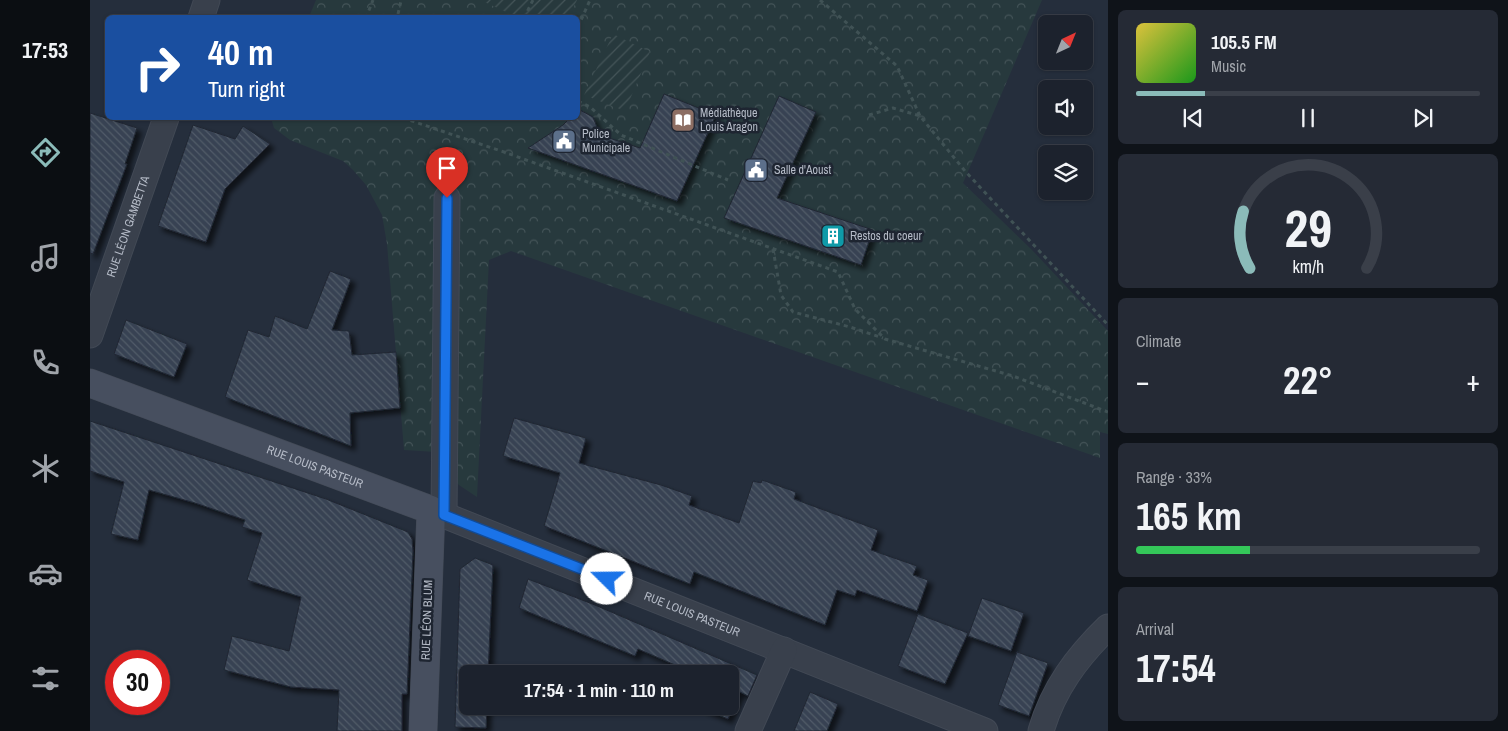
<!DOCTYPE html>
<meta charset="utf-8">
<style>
body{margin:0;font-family:"Archivo Narrow",sans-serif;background:#252a35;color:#f1f3f6;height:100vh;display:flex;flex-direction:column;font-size:19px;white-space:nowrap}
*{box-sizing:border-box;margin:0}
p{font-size:16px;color:#a0a4aa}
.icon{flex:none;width:28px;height:28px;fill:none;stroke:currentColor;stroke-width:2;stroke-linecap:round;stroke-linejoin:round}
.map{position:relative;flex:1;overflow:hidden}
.drawer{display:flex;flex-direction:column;gap:10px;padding:10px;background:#0f1319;width:400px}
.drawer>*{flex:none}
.guide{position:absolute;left:15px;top:15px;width:475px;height:105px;border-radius:8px;box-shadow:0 1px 4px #0004,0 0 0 1px #3a3f49;background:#1a4fa0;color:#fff;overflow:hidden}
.needle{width:32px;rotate:43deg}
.controls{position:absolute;left:948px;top:15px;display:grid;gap:10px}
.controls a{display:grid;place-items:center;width:55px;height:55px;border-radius:8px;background:#1c222d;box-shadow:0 1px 4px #0004,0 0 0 1px #3a3f49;font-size:25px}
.speed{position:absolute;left:15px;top:650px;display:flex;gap:10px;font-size:25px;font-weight:700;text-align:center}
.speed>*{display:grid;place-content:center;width:65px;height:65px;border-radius:50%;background:#1c222d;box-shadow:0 1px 4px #0004,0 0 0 1px #3a3f49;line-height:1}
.speed .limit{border:8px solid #d22;background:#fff;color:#111}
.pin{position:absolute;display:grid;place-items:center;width:42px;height:42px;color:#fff;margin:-51px -21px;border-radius:50% 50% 50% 0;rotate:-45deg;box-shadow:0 0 5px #0007}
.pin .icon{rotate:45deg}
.me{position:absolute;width:55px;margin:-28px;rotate:292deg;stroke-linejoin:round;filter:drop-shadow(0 0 4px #0008)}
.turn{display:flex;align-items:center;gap:18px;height:105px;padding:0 20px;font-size:22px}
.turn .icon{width:65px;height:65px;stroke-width:2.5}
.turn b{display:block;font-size:35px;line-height:42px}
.big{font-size:38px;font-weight:800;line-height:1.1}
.drawer .widget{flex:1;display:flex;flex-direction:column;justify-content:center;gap:8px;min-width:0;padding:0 18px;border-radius:8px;background:#252a35}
.drawer .dial{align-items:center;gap:0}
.dial svg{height:130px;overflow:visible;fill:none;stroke:#3a3f49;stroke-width:7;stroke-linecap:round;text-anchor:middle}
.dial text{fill:#f1f3f6;stroke:none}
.song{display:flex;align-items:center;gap:15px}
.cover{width:60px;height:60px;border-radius:8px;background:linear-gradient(135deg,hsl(50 70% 55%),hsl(120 70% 35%))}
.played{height:5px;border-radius:2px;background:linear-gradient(90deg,#8bbbb9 20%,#3a3f49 20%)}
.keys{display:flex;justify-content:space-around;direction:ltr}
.heat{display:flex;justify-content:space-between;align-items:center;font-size:28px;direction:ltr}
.charge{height:8px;border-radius:4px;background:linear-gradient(90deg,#34c759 33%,#3a3f49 0)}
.trip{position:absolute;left:369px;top:665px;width:280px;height:50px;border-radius:8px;background:#1c222d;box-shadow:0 1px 4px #0004,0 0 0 1px #3a3f49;font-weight:800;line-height:50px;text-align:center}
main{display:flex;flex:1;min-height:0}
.tab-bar{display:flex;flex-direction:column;width:90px;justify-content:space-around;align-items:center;background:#0b0e12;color:#a0a4aa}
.tab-bar .icon{width:35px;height:35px}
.tab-bar .on{color:#8bbbb9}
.tab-bar b{font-size:22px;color:#f1f3f6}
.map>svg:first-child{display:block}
.park{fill:url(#park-crowns)}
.garden{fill:url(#garden-furrows)}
.building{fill:url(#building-back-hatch);stroke:#202733;filter:url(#shadow)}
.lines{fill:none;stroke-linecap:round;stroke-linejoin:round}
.street-casing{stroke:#424955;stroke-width:27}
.secondary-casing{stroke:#424955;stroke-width:29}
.path{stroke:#405255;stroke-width:3;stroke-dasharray:4 4;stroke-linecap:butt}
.street{stroke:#39404c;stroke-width:25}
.secondary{stroke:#474f5f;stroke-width:28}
.route-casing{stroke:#114b97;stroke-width:12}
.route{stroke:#1a73e8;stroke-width:9}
.labels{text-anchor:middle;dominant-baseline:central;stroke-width:5;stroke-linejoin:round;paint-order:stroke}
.poi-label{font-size:12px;fill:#b5bbc7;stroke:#1e2531;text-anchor:start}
.street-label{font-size:12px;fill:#b5bbc7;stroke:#1e2531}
</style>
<main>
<nav class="tab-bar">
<b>17:53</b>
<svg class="icon on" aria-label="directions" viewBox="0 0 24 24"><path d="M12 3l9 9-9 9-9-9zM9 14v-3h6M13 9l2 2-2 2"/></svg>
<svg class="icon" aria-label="music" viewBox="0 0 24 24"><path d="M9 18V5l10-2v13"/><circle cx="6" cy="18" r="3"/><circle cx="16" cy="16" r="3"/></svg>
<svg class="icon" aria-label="phone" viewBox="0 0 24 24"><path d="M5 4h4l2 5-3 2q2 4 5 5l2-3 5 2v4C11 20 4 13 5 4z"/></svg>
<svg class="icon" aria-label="climate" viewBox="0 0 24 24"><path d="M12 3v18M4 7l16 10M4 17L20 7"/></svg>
<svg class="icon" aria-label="car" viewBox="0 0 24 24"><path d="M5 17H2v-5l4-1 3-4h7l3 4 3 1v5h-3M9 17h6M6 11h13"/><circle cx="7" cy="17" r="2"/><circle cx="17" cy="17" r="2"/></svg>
<svg class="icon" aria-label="filters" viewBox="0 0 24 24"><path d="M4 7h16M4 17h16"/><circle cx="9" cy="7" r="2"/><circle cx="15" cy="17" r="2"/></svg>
</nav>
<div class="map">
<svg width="1018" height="731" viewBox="0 0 1018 731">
<defs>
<pattern id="park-crowns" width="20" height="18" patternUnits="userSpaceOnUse" patternTransform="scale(1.25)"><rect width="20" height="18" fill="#27393d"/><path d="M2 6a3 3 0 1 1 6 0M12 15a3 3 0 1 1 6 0" fill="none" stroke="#445458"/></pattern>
<pattern id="garden-furrows" width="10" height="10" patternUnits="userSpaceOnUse" patternTransform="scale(1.25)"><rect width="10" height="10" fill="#27393d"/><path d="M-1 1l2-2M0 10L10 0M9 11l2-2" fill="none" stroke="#445458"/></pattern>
<pattern id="building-back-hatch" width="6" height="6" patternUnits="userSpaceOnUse" patternTransform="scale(1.25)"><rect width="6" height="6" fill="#374252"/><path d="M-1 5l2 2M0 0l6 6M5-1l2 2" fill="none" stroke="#525b69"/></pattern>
<filter id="shadow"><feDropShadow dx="4.5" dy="4.5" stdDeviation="2.5" flood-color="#0009"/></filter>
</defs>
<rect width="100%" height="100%" fill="#252e3c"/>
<path class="park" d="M226 0H952L873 183 942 250 1018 331V434L1010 432V458L421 251 399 260 387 497 369 485 363 479V453L314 450 297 244 292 215 276 185 263 170 253 161 200 140 184 128 181 118H488V18L219 17Z"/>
<path class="garden" d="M390 0H487L479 17H427Z
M523 34 560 52 535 111 494 95Z"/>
<path class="building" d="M574 94 626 115 587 201 438 148 473 125 480 118H488V109L503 117 510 135 550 148Z
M689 96 726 112 687 198 783 230 771 265 634 218Z
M0 113 47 128 35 164H37L3 254 0 253Z
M103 125 145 139 153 126 180 144 135 189 116 242 68 226Z
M240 271 261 279 242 330 259 331 262 355 306 352 310 408 260 413 261 446 135 397 158 330 179 337 185 316 217 329Z
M36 320 97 344 84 377 24 354Z
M424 418 496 438 489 463 571 485 602 496 599 505 649 523 663 481 671 483 672 480 706 492 704 499 788 530 781 550 827 566 823 575 838 580 827 611 767 590 765 596 747 590 735 625 604 572 600 584 454 526 470 473 413 456Z
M0 421 236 499 318 532 322 539 323 551 317 694H312V731H247L249 690 201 687 134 670 142 636 199 651 211 597 157 580 172 533 152 527 155 520 105 503 59 490 48 540 21 534 34 482 0 471Z
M385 558 403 565 398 674H378V706H397L396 728 365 727 370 569Z
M438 579 505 605 667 675 658 696 650 692 638 719 612 708 613 706H640V674H606L548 649 545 656 429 608Z
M892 598 934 613 921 651 878 636Z
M828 614 878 633 855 684 808 666Z
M927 652 958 663 939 716 908 705Z
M720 692 748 704 737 731H704Z"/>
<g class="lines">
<g class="street-casing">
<g id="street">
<path d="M111 18 117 0"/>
<path id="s1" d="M0 335 76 118"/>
<path id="s2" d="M341 510 895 731"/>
<path d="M354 515 357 198"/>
<path d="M658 731 694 650"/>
<path d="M951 731C963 689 987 657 1018 627"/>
</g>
</g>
<g class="secondary-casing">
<g id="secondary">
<path id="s3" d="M0 383 341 510 333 731"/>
</g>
</g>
<path class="path" d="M730 0 807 66 830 116
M308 14 311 1 310 0
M276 18 283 0
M434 18 443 0
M488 27 500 0
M488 101 500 107 531 135 638 180
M779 115 803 108 830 116 875 171 1018 325
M313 118 414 152 748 272 765 309 795 339 923 376 1018 412
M683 249 691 295 703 312 760 327 793 338"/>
<use href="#street" class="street"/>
<use href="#secondary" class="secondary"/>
</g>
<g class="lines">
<g class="route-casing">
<path id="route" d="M357 198 354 515 517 579"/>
</g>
<use href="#route" class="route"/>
</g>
<defs>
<g id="library-square" transform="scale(1.25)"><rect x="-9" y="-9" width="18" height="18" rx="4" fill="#8d6e63" stroke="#1e2531"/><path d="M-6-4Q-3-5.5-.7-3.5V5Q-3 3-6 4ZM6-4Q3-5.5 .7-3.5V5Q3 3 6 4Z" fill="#fff"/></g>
<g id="civic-square" transform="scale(1.25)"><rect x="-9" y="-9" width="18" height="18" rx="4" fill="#5c6f8a" stroke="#1e2531"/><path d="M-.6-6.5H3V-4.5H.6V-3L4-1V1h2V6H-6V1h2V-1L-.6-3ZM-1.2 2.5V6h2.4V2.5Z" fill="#fff"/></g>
<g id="building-square" transform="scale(1.25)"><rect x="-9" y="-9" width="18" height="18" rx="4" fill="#0f9aa8" stroke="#1e2531"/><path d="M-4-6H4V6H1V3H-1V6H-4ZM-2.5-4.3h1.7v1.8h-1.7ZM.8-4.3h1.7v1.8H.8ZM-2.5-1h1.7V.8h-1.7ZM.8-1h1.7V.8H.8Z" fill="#fff"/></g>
</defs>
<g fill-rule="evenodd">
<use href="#library-square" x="593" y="120"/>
<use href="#civic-square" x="474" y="141"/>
<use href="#civic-square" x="666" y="170"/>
<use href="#building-square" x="743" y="236"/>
</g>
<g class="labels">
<g class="poi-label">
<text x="610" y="113">Médiathèque<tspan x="610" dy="14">Louis Aragon</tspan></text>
<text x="492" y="134">Police<tspan x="492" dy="14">Municipale</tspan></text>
<text x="684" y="170">Salle d'Aoust</text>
<text x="760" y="236">Restos du coeur</text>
</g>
<g class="street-label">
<text stroke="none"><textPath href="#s1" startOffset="115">RUE LÉON GAMBETTA</textPath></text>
<text stroke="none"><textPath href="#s3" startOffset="240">RUE LOUIS PASTEUR</textPath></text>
<text stroke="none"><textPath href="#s2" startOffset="281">RUE LOUIS PASTEUR</textPath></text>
<text transform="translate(337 620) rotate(-88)">RUE LÉON BLUM</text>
</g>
</g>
</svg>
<div class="controls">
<a><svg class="needle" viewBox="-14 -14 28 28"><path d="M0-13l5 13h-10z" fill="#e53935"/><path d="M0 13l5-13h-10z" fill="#a0a4aa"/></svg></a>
<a><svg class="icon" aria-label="sound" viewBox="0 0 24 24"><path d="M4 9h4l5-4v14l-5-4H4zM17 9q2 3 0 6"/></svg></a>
<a><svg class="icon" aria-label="layers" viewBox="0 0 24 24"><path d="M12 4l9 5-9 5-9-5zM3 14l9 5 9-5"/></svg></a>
</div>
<div class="speed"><div class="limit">30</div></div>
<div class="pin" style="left:357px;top:198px;background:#d93025"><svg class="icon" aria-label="arrive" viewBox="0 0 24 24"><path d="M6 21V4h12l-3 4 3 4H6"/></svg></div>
<svg class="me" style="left:517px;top:579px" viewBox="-20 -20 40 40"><circle r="19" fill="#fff"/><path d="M0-13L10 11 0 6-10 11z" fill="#1a73e8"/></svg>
<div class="trip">17:54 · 1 min · 110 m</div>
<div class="guide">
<div class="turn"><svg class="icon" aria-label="right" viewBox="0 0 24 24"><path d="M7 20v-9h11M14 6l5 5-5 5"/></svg><div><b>40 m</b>Turn right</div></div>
</div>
</div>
<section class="drawer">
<div class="widget">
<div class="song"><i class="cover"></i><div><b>105.5 FM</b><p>Music</p></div></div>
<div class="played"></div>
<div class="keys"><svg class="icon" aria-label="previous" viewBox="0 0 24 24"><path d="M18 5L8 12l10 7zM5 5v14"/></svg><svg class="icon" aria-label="pause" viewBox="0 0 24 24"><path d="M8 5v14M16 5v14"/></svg><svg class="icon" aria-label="next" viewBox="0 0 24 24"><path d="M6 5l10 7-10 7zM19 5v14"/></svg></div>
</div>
<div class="widget dial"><svg viewBox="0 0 100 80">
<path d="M14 69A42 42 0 1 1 86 69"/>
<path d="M14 69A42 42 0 0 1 10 34" stroke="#8bbbb9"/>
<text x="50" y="56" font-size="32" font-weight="700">29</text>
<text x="50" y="72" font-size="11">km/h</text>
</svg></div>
<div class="widget"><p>Climate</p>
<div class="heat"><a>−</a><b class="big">22°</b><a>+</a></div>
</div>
<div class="widget"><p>Range · 33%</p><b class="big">165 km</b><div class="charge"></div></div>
<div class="widget"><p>Arrival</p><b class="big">17:54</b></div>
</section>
</main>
